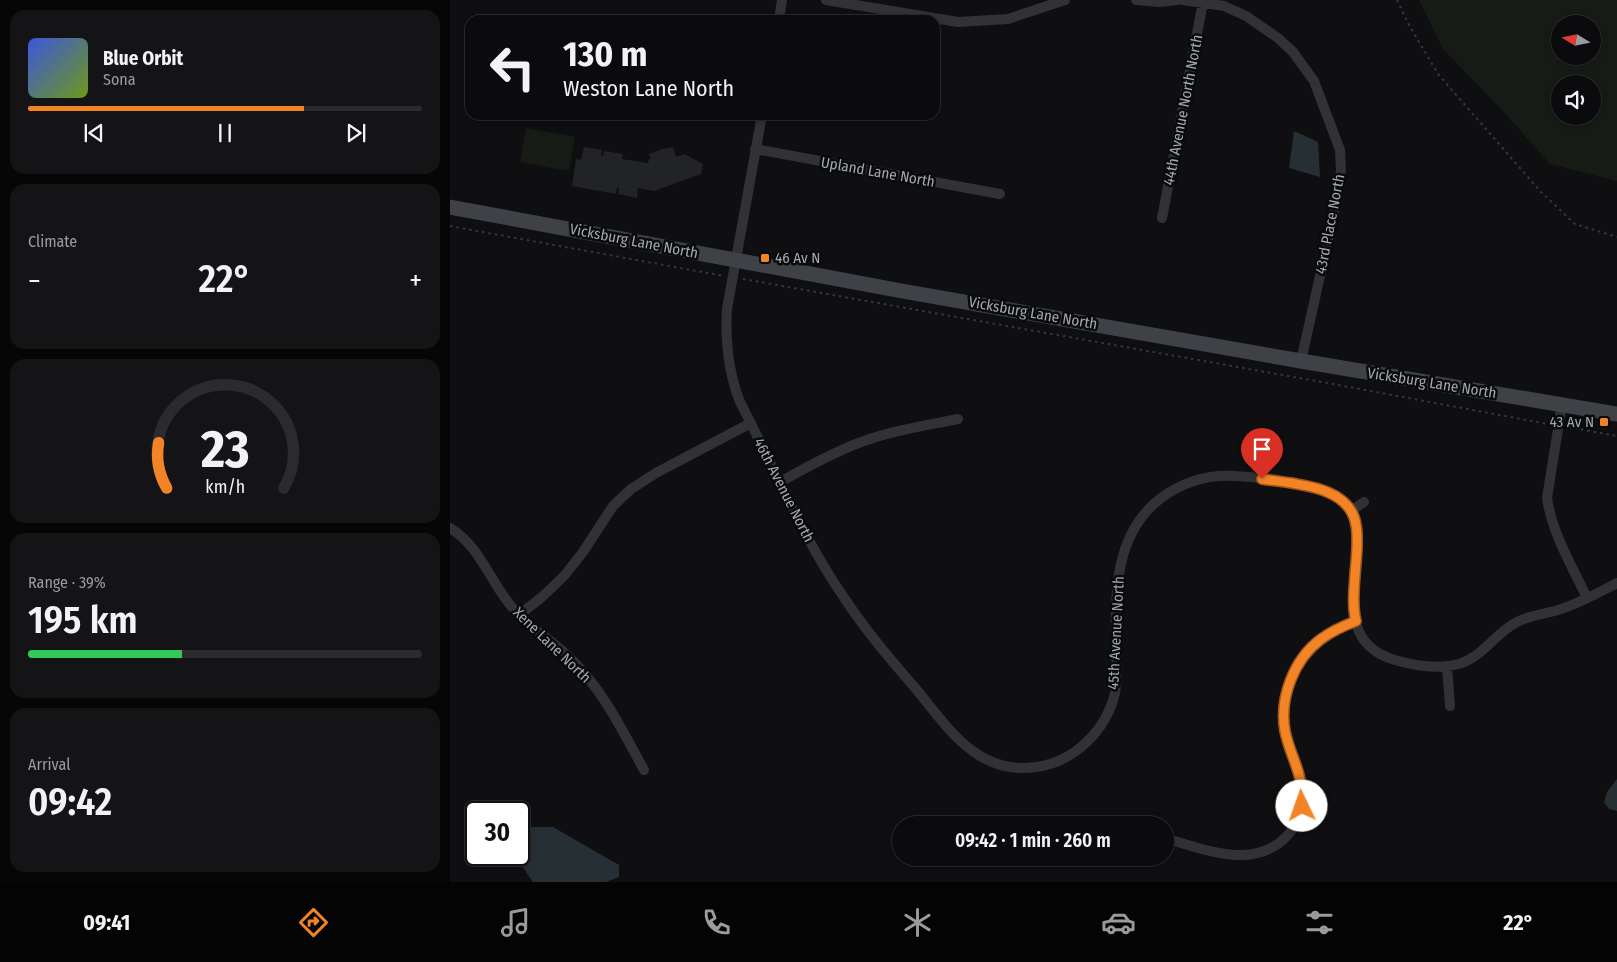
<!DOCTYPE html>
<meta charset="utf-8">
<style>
body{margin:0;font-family:"Fira Sans Condensed",sans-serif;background:#141416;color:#f1f3f6;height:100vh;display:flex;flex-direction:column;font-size:19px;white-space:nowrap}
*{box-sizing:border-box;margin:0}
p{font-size:16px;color:#9a9b9d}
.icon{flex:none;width:28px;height:28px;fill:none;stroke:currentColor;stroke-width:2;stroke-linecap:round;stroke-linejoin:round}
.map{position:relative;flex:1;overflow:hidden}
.panel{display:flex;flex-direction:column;gap:10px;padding:10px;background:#060607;width:450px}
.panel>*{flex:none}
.guide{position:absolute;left:15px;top:15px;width:475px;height:105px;border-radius:15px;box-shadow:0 2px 8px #0003,0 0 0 1px #2b2b2e;background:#0b0b0d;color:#f1f3f6;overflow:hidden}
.needle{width:32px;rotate:280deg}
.fabs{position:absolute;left:1101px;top:15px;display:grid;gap:10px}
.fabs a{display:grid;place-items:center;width:50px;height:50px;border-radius:50%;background:#0b0b0d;box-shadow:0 2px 8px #0003,0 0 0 1px #2b2b2e;font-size:25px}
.speed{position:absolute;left:15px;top:801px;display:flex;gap:10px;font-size:25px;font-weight:700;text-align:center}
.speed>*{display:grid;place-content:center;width:65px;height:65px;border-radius:50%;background:#0b0b0d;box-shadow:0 2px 8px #0003,0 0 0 1px #2b2b2e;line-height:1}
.speed .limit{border:2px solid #111;border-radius:8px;background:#fff;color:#111}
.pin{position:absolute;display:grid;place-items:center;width:42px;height:42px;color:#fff;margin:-51px -21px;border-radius:50% 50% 50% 0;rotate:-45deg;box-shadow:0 0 5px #0007}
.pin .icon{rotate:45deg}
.me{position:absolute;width:55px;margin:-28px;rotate:357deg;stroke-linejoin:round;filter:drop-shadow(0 0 4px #0008)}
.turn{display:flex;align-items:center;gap:18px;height:105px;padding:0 15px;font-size:22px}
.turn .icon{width:65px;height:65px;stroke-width:2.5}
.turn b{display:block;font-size:35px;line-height:42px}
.big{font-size:38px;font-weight:600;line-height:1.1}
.panel .tile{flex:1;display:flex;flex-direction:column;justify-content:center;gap:8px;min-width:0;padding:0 18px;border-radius:15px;background:#141416}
.panel .dial{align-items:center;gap:0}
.dial svg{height:130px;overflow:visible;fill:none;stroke:#2b2b2e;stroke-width:7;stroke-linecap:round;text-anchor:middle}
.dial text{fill:#f1f3f6;stroke:none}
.song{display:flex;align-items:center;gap:15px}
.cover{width:60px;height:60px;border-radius:8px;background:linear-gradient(135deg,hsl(230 70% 55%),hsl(80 70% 35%))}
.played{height:5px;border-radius:2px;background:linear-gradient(90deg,#f28426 70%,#2b2b2e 70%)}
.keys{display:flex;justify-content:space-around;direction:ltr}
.heat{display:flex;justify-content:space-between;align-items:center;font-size:28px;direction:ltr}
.charge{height:8px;border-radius:4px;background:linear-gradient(90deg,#34c759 39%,#2b2b2e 0)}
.trip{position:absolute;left:442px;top:816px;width:282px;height:50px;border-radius:25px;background:#0b0b0d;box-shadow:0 2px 8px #0003,0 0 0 1px #2b2b2e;font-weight:600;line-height:50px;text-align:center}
.dock{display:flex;height:80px;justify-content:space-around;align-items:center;background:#040405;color:#9a9b9d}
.dock .icon{width:35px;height:35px}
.dock .selected{color:#f28426}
.dock b{font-size:22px;color:#f1f3f6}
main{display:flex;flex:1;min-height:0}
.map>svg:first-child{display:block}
.green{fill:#161b16;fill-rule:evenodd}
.water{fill:#263034}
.building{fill:#222325}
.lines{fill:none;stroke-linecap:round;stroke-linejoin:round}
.path{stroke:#36393c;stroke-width:2;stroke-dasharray:2.5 4;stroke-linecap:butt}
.minor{stroke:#303235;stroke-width:10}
.secondary{stroke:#3e4145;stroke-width:15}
.route-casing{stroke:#9d5619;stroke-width:12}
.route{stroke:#f28426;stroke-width:9}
.poi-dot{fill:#f28426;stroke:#0a0a0b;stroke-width:2}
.labels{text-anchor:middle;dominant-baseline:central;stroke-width:5;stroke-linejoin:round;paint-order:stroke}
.street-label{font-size:15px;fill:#a0a9b2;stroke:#0a0a0b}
.poi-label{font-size:15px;fill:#a0a9b2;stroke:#0a0a0b;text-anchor:start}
</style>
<main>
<section class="panel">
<div class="tile">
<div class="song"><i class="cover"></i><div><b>Blue Orbit</b><p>Sona</p></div></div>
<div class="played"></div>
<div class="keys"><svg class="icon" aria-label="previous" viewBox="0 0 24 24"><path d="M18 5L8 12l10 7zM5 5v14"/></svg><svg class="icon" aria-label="pause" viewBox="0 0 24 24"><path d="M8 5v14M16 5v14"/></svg><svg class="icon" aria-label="next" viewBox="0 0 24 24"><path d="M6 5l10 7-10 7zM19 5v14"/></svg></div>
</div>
<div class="tile"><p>Climate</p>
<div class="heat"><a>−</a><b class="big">22°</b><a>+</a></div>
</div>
<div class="tile dial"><svg viewBox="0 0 100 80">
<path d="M14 69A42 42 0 1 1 86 69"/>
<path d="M14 69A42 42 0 0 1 9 41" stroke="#f28426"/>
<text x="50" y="56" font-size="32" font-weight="700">23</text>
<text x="50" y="72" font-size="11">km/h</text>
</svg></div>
<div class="tile"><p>Range · 39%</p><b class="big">195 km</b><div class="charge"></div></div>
<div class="tile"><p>Arrival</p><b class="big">09:42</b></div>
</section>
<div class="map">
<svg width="1167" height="882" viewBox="0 0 1167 882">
<rect width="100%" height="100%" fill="#0f0f11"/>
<path class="green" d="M969 0H1167V181L1100 164 1050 108 993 49ZM1110 24H1142V56H1110ZM1110 84H1142V116H1110Z
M76 128 125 137 119 171 70 162Z"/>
<path class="water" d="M844 131 868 142 870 177 839 168Z
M1167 779V811L1159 809 1154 802 1157 792Z
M69 827H103L169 865V877L156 882H83L64 855H69Z"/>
<path class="building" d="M134 147 152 150 151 156H153L154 151 173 154 172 159 198 163 199 159 201 158 199 154 215 148V149L223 147 226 157 234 154 253 164 251 174 204 191 188 188 187 198 168 194 169 188H167L166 194 122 186 126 159 131 160Z"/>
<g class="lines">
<path class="path" d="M947 0 959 25 988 74 1090 191 1125 224 1167 237
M0 226 274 276
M293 279 872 382 1098 424
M1118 427 1167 436"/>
<path class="minor" d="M376 0 508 22 558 19 615 0
M686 0 710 2 728 0
M733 0 774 6 796 16 828 38 843 52 864 81 890 150 891 170 886 204 851 361
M329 20 332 0
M312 115 277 309C275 342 278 371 290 402 324 467 353 539 395 599 416 631 441 660 466 689 498 728 528 776 586 767 624 762 656 731 665 693 668 677 666 659 666 643 665 591 665 533 711 498 733 482 757 474 785 476 810 477 879 486 895 503 933 545 865 636 945 660 965 666 989 669 1009 664 1033 657 1045 633 1067 622 1080 615 1094 614 1108 610 1128 604 1148 593 1167 583
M305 149 550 194
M712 218 753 2
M1112 404 1097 498C1102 533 1122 566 1137 598
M330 482C355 468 380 454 406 444 439 431 474 426 508 419
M901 511 914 502
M0 528C29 545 40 581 61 606 77 626 99 638 118 656 152 688 172 730 194 770
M69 615 92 597 114 576 133 552 163 506 181 489 206 473 301 423
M997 666 1000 706
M721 840C760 851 804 869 836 837 848 825 853 808 852 792 851 770 838 751 835 729 828 676 859 640 906 621"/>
<path class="secondary" d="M0 207 452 291 851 361 1167 414"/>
</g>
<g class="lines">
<g class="route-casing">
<path id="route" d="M812 479C844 484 900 485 906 525 909 541 906 559 905 575 904 590 902 606 906 621 893 626 882 631 871 639 844 659 829 698 835 731 838 747 845 760 849 775 852 785 852 795 852 806"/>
</g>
<use href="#route" class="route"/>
</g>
<g class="poi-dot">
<rect x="310" y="253" width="10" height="10" rx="2.5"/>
<rect x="1149" y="417" width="10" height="10" rx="2.5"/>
</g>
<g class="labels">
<g class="street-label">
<text transform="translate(733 110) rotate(-79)">44th Avenue North North</text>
<text transform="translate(428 172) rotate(10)">Upland Lane North</text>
<text transform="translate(880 224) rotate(-79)">43rd Place North</text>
<text transform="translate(184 241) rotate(11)">Vicksburg Lane North</text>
<text transform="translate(583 313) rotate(10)">Vicksburg Lane North</text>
<text transform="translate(982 383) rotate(9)">Vicksburg Lane North</text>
<text transform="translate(334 490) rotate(63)">46th Avenue North</text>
<text transform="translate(666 633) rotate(-87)">45th Avenue North</text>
<text transform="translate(102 645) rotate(44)">Xene Lane North</text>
</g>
<g class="poi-label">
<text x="325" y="258">46 Av N</text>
<text x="1144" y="422" text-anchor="end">43 Av N</text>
</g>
</g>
</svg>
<div class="fabs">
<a><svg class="needle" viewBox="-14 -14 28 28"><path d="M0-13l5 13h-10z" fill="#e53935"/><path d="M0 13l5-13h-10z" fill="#9a9b9d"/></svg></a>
<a><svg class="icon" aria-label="sound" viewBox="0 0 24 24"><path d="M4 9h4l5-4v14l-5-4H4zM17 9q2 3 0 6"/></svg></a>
</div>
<div class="speed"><div class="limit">30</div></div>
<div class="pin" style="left:812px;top:479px;background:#d93025"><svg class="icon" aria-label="arrive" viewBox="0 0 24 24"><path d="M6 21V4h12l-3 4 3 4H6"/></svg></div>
<svg class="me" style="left:852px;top:806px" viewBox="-20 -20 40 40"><circle r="19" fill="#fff"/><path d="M0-13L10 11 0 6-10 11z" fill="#f28426"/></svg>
<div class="trip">09:42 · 1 min · 260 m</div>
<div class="guide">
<div class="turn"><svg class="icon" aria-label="left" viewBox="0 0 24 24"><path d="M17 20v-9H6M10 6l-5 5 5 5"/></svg><div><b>130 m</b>Weston Lane North</div></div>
</div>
</div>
</main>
<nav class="dock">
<b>09:41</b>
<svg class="icon selected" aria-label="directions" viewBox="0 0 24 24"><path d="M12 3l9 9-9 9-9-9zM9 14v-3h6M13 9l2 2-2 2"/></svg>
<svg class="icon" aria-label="music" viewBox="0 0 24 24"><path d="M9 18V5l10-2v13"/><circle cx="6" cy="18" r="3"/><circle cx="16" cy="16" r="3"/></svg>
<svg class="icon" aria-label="phone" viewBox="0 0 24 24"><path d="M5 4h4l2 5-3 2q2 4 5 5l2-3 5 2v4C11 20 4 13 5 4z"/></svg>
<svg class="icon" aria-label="climate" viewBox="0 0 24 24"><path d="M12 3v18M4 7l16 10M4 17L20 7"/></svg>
<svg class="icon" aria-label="car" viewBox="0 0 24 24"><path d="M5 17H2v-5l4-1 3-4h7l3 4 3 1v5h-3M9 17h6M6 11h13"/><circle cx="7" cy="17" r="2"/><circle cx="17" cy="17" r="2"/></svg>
<svg class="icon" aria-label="filters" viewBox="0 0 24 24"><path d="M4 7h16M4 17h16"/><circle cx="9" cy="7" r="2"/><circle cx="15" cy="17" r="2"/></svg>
<b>22°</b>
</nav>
